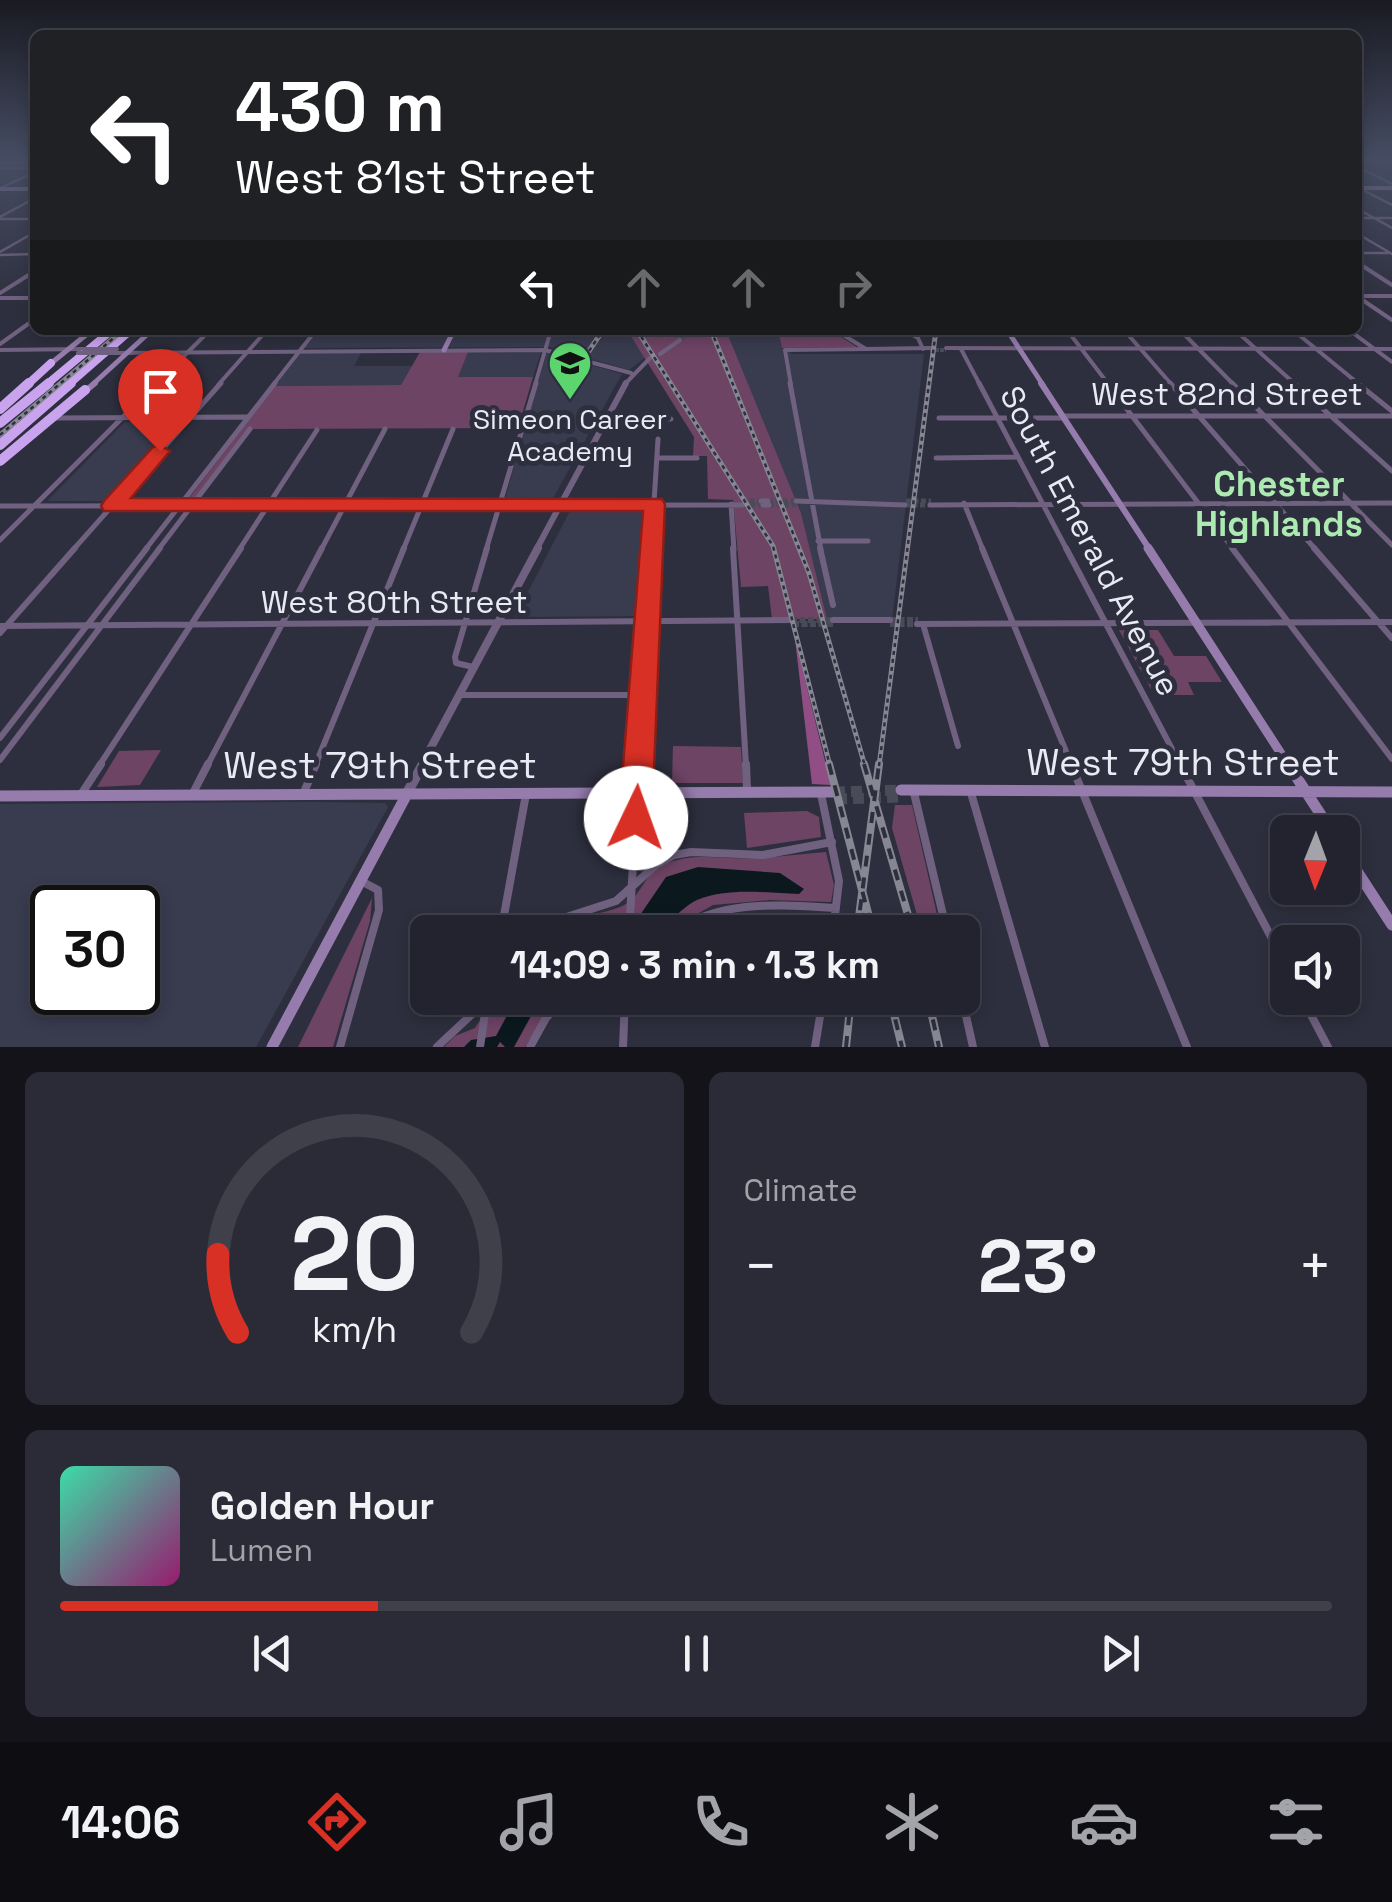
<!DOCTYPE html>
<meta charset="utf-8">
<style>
body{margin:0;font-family:"Space Grotesk",sans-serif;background:#2a2b36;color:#f1f3f6;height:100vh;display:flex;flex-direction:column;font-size:38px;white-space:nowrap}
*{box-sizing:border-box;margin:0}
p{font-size:32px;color:#a2a4aa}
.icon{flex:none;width:55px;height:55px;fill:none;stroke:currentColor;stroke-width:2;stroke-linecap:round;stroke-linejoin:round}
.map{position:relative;height:1047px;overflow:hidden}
.panel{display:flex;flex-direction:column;gap:25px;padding:25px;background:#131319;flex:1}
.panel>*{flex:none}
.banner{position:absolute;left:30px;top:30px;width:1332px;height:305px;border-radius:15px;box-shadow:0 5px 15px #0003,0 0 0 2px #3f404a;background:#202124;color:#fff;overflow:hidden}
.needle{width:65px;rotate:181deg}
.fabs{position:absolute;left:1270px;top:815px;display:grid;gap:20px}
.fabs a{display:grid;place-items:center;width:90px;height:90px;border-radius:15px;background:#22232e;box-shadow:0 5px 15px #0003,0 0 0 2px #3f404a;font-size:50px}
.speed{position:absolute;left:30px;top:885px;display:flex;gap:20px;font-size:50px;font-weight:700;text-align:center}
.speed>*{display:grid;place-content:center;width:130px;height:130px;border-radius:50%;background:#22232e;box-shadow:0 5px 15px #0003,0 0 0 2px #3f404a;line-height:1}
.speed .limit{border:5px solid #111;border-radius:15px;background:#fff;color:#111}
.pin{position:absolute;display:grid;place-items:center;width:85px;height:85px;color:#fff;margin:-102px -42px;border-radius:50% 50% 50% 0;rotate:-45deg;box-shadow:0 0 10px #0007}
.pin .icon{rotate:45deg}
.me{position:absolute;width:110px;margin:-55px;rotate:3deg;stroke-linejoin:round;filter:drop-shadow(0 0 8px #0008)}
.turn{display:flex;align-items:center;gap:35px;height:210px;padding:0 40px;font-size:45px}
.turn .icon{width:130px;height:130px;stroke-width:2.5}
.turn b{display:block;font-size:70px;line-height:85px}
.lanes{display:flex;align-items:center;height:95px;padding:0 40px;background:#0003;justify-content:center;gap:50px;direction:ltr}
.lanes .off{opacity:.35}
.big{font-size:75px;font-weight:600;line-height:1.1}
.panel .tile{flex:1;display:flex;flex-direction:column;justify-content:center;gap:15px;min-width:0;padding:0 35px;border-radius:15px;background:#2a2b36}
.panel .dial{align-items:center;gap:0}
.dial svg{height:260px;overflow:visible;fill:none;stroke:#3f404a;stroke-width:7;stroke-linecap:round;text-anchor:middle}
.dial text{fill:#f1f3f6;stroke:none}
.song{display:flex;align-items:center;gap:30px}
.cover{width:120px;height:120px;border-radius:15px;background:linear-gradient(135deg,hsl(160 70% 55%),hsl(320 70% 35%))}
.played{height:10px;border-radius:5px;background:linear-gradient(90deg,#d93025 25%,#3f404a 25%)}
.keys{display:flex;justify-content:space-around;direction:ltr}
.heat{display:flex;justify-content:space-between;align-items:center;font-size:55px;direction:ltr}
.panel .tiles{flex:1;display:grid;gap:25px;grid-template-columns:1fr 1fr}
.tile:last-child{grid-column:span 2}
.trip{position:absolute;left:410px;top:915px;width:570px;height:100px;border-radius:15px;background:#22232e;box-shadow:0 5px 15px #0003,0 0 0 2px #3f404a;font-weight:600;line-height:100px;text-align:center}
.dock{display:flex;height:160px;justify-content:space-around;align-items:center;background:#0e0e12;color:#a2a4aa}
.dock .icon{width:70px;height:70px}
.dock .selected{color:#d93025}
.dock b{font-size:45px;color:#f1f3f6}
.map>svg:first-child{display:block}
.built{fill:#393b4f;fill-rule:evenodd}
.green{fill:#6e4465}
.forest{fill:#904e85}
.water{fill:#0b191f}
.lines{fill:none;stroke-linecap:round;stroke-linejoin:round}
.minor-tunnel-far1{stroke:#4a4b59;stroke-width:5;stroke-dasharray:5 2.5;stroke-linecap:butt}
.minor-tunnel{stroke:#4a4b59;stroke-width:6;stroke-dasharray:6 2.5;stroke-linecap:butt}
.tertiary-tunnel{stroke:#4a4b59;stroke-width:4;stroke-dasharray:4 1;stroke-linecap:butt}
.secondary-tunnel{stroke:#4a4b59;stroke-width:11;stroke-dasharray:11 6;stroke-linecap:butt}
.minor-far4{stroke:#716180;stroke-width:2.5}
.minor-far3{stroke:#716180;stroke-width:4}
.minor-far2{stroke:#716180;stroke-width:5}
.minor-far1{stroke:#716180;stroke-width:6}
.minor{stroke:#716180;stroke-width:8}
.tertiary-far3{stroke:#716180;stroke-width:4}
.tertiary-far2{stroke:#716180;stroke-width:6}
.tertiary-far1{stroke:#716180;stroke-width:8}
.tertiary{stroke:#716180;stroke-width:10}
.secondary-far4{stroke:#957cad;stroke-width:4}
.secondary-far3{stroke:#957cad;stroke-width:5}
.secondary-far2{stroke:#957cad;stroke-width:6}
.secondary-far1{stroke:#957cad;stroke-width:9}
.secondary{stroke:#957cad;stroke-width:11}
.motorway-far1{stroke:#caa3ef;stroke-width:8}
.motorway{stroke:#caa3ef;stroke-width:10}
.rail-far1-casing{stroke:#868793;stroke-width:5}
.rail-casing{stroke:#868793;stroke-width:8}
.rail-far1{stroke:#2e2f3e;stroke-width:2.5;stroke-dasharray:4;stroke-linecap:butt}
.rail{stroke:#2e2f3e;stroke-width:4;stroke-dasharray:11;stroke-linecap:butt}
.tertiary-bridge{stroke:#716180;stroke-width:4}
.route{fill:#d93025;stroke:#8d1f18;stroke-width:2.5}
.labels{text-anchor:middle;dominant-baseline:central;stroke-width:10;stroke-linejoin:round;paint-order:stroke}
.far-poi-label{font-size:28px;fill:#e9eaf3;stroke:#2e2f3e}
.street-label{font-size:32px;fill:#e9eaf3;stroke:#2e2f3e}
.neighbourhood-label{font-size:35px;font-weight:bold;fill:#aceab1;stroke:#2e2f3e}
.near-street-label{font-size:38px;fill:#e9eaf3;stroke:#2e2f3e}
</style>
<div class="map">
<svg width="1392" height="1047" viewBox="0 0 1392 1047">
<rect width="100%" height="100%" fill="#2e2f3e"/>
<path class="built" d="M318 330H627L646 357 629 370 549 347 304 348Z
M726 330H778L782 348 793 354H924L892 620 827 619 801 513Z
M468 352H541L533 377H457Z
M547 352 622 374 552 500 505 499Z
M300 353H361L354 366H412L402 385 275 386Z
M125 422H179L109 501H47Z
M571 509H648L639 616 515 617Z
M312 802 385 803 388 807 256 1047H0V804ZM52 908H138V992H52Z"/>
<path class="green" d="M627 330H726L801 513 827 619H772L768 586 741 587 733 500 708 499 707 456H693L694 437Z
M778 330H830L857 347 782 348Z
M420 352H468L458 377H533L518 428 248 429 193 501H187L275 386 401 385Z
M1119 630H1158L1174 656H1206L1222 682H1188L1194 695H1154Z
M673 746 741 747 743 783H672Z
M161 750 140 785 97 787 119 751Z
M895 805H912L941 932H922L892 828Z
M807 811 819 817 821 837 747 848 744 813Z
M826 852 834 885 831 902 770 900 713 905 665 932H531C559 913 590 919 620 907 642 899 642 875 663 865 692 851 724 860 756 858 779 857 802 854 826 852Z
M372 898 370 921 333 1047H298Z
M494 998H557L525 1047H444L455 1036 475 1028Z"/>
<path class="forest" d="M795 639 831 785 812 784Z"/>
<path class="water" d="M698 867 780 873 804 889 799 894C766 893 728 887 697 900 679 908 665 932 646 932L650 923 647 921C624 935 588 932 561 932L585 930 614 917 638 918 666 877Z
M510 998H541L514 1047H505L500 1042 497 1047H464L471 1040 496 1036 510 1010Z"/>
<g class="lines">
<path class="minor-tunnel-far1" d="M742 501H761
M768 501H796
M906 501H931
M743 505H763
M769 505H797
M905 505H930"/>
<path class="minor-tunnel" d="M791 620H833
M890 620H918
M793 624H835
M890 624H917"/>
<path class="tertiary-tunnel" d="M680 340 694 330
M930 350H946"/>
<path class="secondary-tunnel" d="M834 792 901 790
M836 799 902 797"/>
<path class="minor-far4" d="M1358 162H1392
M3 163H35
M1358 167 1392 184
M0 168H35
M0 188 35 172
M1359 188 1392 205
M1358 209 1392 228
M0 217 35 198
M1358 218H1392
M0 219H35
M1358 234 1392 254
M0 252 35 232
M1358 253H1389
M0 255 35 254"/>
<path class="minor-far3" d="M0 293 35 271
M1360 296H1392
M1358 297 1392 320
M0 298H35
M904 330 918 338 923 349
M1067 330 1109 385
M1124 330 1172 385
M1180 330 1234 385
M1235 330 1296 385
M1293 330 1360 385
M1349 330 1392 362
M0 344 35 319
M961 349 980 385
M155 385 210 330
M218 385 267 330
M273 385 316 330
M535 385 551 330
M791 385 785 350 866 349"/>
<path class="minor-far2" d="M790 383 821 550
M979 383 1067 550
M1107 383 1234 550
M1170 383 1316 550
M1232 383 1392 545
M1294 383 1392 471
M1357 383 1392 411
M1063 416H1392
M55 418 247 417
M606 418 671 419
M939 418H1064
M657 458H697
M936 458 1018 457
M761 501H768
M796 501 905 505
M964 503 983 550
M731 504 734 550
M763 505H769
M930 505 1392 503
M0 506 743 505
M0 540 157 383
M818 541H868
M73 550 221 383
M145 550 275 383
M158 550 250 429
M239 550 317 430
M321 550 385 429
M403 550 453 429
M486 550 536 383
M651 550 658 439"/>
<path class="minor-far1" d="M733 548 746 766
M820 548 833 605
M982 548 1072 766
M1066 548 1181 766
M1232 548 1392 759
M1314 548 1392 638
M833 620H890
M917 624 1392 622
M923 624 958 746
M0 626 791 620
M0 633 75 548
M473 667 456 663 455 657 487 548
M459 695H643
M0 738 147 548
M0 760 160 548
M99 766 241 548
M207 766 322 548
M315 766 404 548
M639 766 652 548"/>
<path class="minor" d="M746 764 747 790
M1071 764 1187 1047
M1180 764 1288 969
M304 792 316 764
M82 793 101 764
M193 793 208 764
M914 793 947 932
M971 793 1045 1047
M821 794 839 881 833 932
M501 932 526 794
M520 932 616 901 656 865 674 855 691 852 763 855 832 842
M629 932 639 764
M673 932C724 899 778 905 836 908
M962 998 973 1047
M1302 998 1328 1047
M340 1047 379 910 378 890 361 881
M437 1047 487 1000
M480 1047 487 1000
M530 1047 546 1018 565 998
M623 1047 625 998
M815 1047 823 998"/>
<path class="tertiary-far3" d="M0 164 8 160
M1358 263 1392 285
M835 330 866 349 930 348
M946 348 1392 349
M0 350 83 349
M112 353 545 350 631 373
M660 354 680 340
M624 385 650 358"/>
<path class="tertiary-far2" d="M536 550 626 383"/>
<path class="tertiary-far1" d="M421 766 538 548"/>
<path class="tertiary" d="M407 793 423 764"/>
<path class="secondary-far4" d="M1358 188H1392
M0 189H35"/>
<path class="secondary-far3" d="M1007 330 1043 385
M444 350 454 330
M49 365 92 330
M92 385 152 330"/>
<path class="secondary-far2" d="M1041 383 1150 550
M82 394 95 383"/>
<path class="secondary-far1" d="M1148 548 1289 766"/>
<path class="secondary" d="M1288 764 1332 832
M901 790 1392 792
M0 796 834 792
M1342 848 1392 925
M272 1047 407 794"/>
<path class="motorway-far1" d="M27 385 51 363
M46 385 112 330
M68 385 131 330"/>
<path class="motorway" d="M0 409 29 383
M0 423 49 383
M0 445 71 383
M0 461 85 390"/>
<g class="rail-far1-casing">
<path id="rail-far1" d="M637 330 773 546 830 766
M711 330 809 573 865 766
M589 351 603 330
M0 435 123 330
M879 766 936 330"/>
</g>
<g class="rail-casing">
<path id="rail" d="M829 764 873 932
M864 764 913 932
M857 932 879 764
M890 998 902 1047
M928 998 939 1047
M846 1047 851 998"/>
</g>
<use href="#rail-far1" class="rail-far1"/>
<use href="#rail" class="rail"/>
<path class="tertiary-bridge" d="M83 349H117
M78 353H112"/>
</g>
<linearGradient id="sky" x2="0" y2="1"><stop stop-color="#191a22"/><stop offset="0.52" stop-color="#464d63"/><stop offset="1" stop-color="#464d63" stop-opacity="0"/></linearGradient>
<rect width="1392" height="307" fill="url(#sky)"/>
<path class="route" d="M160 445 170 451 131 498 662 499 665 504 652 818 647 830 636 834 624 830 619 818 643 511H104L101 506 104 501 153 447Z"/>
<defs>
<g id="school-pin" transform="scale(2.25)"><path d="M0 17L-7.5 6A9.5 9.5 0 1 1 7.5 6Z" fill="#5bd56e" stroke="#2e2f3e"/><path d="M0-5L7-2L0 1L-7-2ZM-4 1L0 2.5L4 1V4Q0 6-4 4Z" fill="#111"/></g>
</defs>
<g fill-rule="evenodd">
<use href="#school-pin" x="570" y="363"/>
</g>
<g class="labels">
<g class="far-poi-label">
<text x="570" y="419">Simeon Career<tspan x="570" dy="32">Academy</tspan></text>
</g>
<g class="street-label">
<text x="1227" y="394">West 82nd Street</text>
<text transform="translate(1090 541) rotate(62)">South Emerald Avenue</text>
<text x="394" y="602">West 80th Street</text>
</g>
<g class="neighbourhood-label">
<text x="1279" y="484">Chester<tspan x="1279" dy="40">Highlands</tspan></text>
</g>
<g class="near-street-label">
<text x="1183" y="762">West 79th Street</text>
<text x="380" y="765">West 79th Street</text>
</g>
</g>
</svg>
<div class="fabs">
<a><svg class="needle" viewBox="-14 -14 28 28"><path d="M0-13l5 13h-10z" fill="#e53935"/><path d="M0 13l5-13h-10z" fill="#a2a4aa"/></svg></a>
<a><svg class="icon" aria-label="sound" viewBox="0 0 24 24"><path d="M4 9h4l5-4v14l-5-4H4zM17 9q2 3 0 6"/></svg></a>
</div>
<div class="speed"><div class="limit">30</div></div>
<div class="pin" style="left:160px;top:451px;background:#d93025"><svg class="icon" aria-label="arrive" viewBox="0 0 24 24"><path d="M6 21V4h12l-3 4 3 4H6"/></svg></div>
<svg class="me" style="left:636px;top:818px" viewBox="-20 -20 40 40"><circle r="19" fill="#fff"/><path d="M0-13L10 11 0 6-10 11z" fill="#d93025"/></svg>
<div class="trip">14:09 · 3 min · 1.3 km</div>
<div class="banner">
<div class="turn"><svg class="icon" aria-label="left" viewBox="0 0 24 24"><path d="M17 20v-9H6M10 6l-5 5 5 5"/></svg><div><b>430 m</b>West 81st Street</div></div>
<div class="lanes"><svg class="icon" aria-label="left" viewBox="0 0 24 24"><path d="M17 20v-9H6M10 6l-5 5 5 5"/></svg><svg class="icon off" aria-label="ahead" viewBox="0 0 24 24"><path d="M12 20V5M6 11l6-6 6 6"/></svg><svg class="icon off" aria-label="ahead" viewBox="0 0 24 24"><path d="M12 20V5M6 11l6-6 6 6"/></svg><svg class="icon off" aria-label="right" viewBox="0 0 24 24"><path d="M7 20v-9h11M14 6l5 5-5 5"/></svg></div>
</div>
</div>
<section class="panel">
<div class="tiles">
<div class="tile dial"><svg viewBox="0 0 100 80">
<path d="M14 69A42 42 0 1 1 86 69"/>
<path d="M14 69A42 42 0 0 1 8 45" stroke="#d93025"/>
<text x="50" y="56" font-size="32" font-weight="700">20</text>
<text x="50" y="72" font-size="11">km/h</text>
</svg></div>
<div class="tile"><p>Climate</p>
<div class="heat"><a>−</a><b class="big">23°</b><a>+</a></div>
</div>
<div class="tile">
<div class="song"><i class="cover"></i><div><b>Golden Hour</b><p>Lumen</p></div></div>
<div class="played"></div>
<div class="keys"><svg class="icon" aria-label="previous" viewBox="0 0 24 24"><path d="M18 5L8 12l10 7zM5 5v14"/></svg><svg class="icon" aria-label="pause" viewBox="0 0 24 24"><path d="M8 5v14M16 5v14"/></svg><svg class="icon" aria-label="next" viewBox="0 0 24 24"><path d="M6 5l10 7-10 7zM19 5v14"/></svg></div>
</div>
</div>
</section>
<nav class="dock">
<b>14:06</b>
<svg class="icon selected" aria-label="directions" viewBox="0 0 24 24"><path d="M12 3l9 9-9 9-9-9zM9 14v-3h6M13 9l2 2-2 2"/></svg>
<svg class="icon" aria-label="music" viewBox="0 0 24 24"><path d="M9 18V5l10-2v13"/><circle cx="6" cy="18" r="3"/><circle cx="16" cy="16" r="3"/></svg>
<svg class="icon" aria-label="phone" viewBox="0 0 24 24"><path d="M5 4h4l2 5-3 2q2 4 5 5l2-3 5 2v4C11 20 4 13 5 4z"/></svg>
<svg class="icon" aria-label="climate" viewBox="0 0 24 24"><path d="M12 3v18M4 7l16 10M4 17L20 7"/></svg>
<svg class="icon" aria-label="car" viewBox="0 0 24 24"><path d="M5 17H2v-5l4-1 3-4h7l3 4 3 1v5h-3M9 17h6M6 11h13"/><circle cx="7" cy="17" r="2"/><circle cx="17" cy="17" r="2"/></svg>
<svg class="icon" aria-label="filters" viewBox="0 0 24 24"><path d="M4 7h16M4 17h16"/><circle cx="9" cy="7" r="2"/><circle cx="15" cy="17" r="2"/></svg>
</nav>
